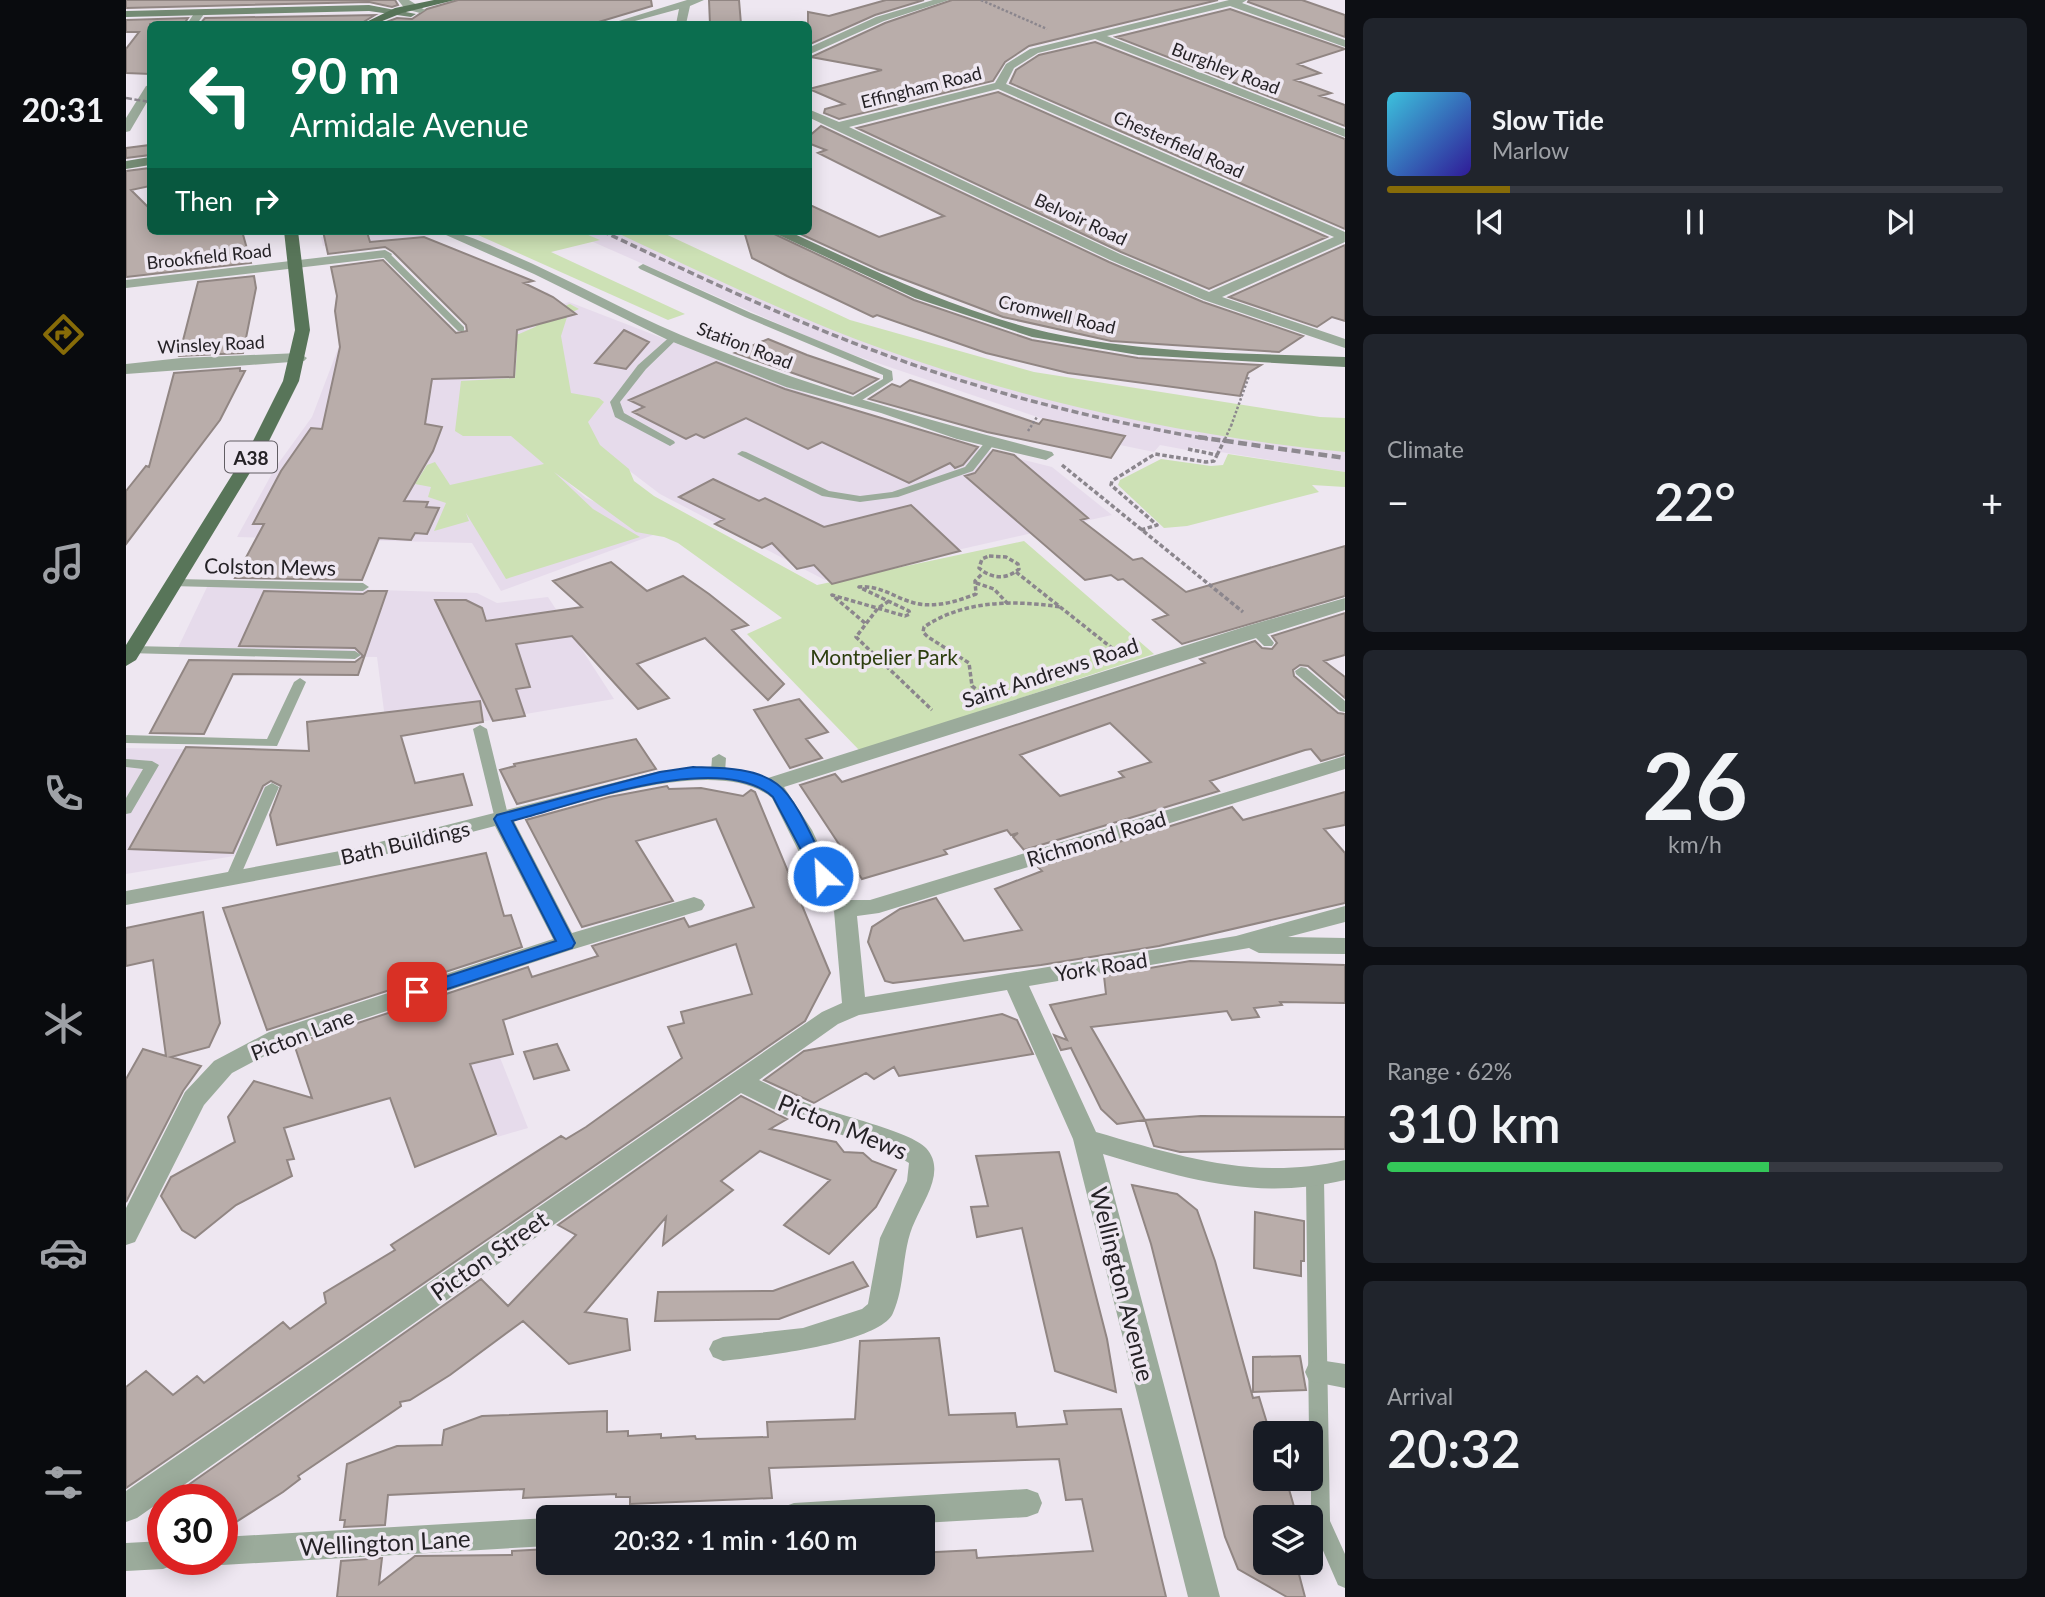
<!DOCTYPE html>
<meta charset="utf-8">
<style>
body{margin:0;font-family:Lato,sans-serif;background:#20242c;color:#f1f3f6;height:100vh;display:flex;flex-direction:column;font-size:26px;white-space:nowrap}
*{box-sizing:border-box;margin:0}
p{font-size:23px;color:#9ea1a6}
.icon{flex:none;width:38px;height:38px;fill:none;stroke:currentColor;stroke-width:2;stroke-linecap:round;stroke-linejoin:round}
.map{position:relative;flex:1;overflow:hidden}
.sheet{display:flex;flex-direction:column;gap:18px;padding:18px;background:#0d0f14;width:700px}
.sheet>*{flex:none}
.top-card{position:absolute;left:21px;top:21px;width:665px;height:214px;border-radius:10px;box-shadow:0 4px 18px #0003;background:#0b6e4f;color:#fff;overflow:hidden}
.buttons{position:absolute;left:1127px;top:1421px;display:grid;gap:14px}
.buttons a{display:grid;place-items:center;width:70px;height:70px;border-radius:10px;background:#171b24;box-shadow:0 4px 18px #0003;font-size:35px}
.speed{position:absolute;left:21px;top:1484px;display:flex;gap:14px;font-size:35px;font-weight:700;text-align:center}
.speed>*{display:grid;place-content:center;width:91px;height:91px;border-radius:50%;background:#171b24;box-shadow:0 4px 18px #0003;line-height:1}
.speed .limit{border:10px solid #d22;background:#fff;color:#111}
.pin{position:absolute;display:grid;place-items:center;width:60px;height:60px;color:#fff;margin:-30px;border-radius:14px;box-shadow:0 4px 10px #0006}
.me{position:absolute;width:77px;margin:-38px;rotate:335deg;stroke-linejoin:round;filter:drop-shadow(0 0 5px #0008)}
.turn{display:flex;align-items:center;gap:24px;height:147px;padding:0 28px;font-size:32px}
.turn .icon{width:91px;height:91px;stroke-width:2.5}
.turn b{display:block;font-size:49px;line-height:60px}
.then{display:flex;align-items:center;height:66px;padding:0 28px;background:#0003;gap:14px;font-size:26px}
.big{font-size:52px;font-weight:600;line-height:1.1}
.sheet .card{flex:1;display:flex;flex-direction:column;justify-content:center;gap:10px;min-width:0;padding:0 24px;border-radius:10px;background:#20242c}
.sheet .dial{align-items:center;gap:0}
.dial b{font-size:91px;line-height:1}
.song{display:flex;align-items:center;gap:21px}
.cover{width:84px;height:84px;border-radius:10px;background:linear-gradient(135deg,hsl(190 70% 55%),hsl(250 70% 35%))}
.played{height:7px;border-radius:4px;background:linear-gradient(90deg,#866b08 20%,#363941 20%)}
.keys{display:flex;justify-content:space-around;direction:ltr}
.heat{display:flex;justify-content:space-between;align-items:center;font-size:38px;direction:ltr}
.charge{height:10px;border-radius:5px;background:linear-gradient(90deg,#34c759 62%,#363941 0)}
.trip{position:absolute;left:410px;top:1505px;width:399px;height:70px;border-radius:10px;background:#171b24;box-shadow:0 4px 18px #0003;font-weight:600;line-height:70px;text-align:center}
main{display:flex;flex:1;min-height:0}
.tab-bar{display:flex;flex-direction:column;width:126px;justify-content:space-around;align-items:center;background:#090b0e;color:#9ea1a6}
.tab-bar .icon{width:49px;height:49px}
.tab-bar .on{color:#866b08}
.tab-bar b{font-size:32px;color:#f1f3f6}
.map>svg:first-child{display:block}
.built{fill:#e6dbeb}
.green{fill:#cde1b5}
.building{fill:#b9adaa;stroke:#918683;stroke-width:2;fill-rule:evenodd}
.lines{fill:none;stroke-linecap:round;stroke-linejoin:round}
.path-far1{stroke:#8b868d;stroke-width:2.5;stroke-dasharray:2.5 2;stroke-linecap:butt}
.path{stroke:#8b868d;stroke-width:3.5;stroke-dasharray:4.5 2.5;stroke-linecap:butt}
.lane{fill:#9bab9b;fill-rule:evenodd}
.street{fill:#9bab9b;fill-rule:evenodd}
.secondary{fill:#748b74;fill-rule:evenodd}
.primary{fill:#587559;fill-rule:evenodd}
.rail-far2{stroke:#8e8990;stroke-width:2.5;stroke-dasharray:6 2.5;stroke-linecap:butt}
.rail-far1{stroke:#8e8990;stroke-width:3.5;stroke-dasharray:7 3.5;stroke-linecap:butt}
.rail{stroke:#8e8990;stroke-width:4.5;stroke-dasharray:9 4.5;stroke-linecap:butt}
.path-bridge-far1{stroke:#8b868d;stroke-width:2.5;stroke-dasharray:2.5 2;stroke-linecap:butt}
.path-bridge{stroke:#8b868d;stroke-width:3.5;stroke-dasharray:4.5 2.5;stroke-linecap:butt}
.route{fill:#1a73e8;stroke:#114b97;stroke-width:2}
.labels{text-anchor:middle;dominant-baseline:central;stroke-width:7;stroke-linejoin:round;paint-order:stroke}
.far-street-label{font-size:18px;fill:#252226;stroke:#eee7f1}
.shield{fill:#eee7f1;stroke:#615d63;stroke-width:2}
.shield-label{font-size:19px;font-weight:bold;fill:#252226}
.street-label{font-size:21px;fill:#252226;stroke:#eee7f1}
.park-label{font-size:21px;fill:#2c3e0d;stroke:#eee7f1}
.near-street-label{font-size:24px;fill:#252226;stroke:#eee7f1}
</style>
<main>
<nav class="tab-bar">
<b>20:31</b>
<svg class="icon on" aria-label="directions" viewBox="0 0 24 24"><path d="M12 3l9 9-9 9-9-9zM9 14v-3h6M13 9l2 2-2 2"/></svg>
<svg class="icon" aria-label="music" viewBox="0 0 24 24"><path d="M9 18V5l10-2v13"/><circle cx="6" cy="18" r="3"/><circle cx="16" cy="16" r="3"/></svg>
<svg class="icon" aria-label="phone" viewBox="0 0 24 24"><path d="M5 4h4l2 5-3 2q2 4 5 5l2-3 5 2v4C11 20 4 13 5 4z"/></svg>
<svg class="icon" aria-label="climate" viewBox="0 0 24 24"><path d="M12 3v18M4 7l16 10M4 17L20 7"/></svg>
<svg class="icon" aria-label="car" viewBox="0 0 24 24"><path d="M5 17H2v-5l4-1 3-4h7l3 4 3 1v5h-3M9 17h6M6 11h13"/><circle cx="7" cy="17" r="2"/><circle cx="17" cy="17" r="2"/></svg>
<svg class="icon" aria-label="filters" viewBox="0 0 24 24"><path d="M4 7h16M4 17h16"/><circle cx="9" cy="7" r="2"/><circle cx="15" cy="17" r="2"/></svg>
</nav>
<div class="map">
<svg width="1219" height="1597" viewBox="0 0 1219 1597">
<rect width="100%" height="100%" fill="#eee7f1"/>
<path class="built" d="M252 231H293L304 236 197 246 195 237Z
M453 231H487L710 331 853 380 1017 420 1109 437 1219 452V472L1063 447 1061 450 1034 445 1028 452 994 445 999 436 917 419 710 349 465 241 473 240Z
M421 292 437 304 443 302 679 393 835 444 926 467 986 515 699 580 534 494 451 431 407 453 460 498 538 531 375 591 346 543 111 537 149 468 186 417 218 333 264 324H324L322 336 349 334Z
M82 585 351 593 371 603 422 597 488 699 271 736 261 734 251 657 49 654Z
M0 748 156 751 108 856 0 874Z
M346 987 402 1128 371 1137 321 1003Z"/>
<path class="green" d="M343 231H453L474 240 425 252 559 314 542 320Z
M487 231H533L724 320 908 372 1194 417 1219 418V452C1046 435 871 395 709 331 634 301 560 265 487 231Z
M444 304 453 309 442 314 435 336 445 393 473 398 478 402 462 422 474 445 503 469 508 481 528 496 691 585 898 541 1028 654 734 751 621 634 656 618 552 543 538 537 510 532 428 472 467 509 514 537 380 579 340 513 343 521 308 531 320 503 302 497 305 487 289 484 301 465 309 462 324 485 418 464 385 436H337L329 431 335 381 389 378 391 351H340L379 334H393L409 327 433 308Z
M1102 454 1219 472V487L1186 485 1193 492 1061 526 1038 528 992 485 994 480 1035 459 1085 466 1097 465Z"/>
<path class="building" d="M0 0H269L272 5 266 7 243 2 0 8Z
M332 0H525L526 6 466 24H255L271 18 286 19 301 9Z
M583 0H613L615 24H584Z
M760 0H798L749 15 682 45V12L703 16Z
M826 0H1092L903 46 879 62 867 81 713 119 698 113 699 109 718 104 683 89 756 70 685 57 759 23Z
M1123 0H1176L1219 15V37L1122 2Z
M1104 9 1219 49 1172 64 1194 73 1169 80 1205 93 1194 96 1219 105V126L990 37Z
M249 15 234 24H74L79 18Z
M62 18 58 24H24V74L0 73V49L13 32H0V20Z
M969 42 1219 139V229L884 83 890 70 913 55Z
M872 92 1201 237 1083 289 995 252 731 128Z
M695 126 983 262 1077 302 1177 336 1153 352 985 341 877 317 753 270 668 231H682V204L753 237 818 216 692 153 700 150 682 143V137Z
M24 145V155L0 158V148Z
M24 168V186L5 190 24 209V231H116L125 263 0 277V171Z
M197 231 241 232 244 242 298 237 407 281 398 283 427 297 450 314 391 330 388 377 306 379 299 424 316 427 307 451 278 501 302 502 300 507 313 508 301 534 289 533 285 540 253 538 236 580 109 578 138 524H127L155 471 185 428 196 429 214 347 209 311 211 296 205 267 257 260 330 333 341 331 340 325 267 252 259 247 202 254Z
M618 231H642L788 300 906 340 1012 358 1135 365 1122 373 1114 396 942 373 860 353 751 315 747 317 661 276 626 258Z
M1219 245V321L1206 317 1191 327 1103 297Z
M128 276 130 288 117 353 53 356 72 282Z
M498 330 523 342 500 369 469 363Z
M642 339 681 355 752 379 727 394 609 353Z
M590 362 659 389 852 447 837 465 829 468 824 463 783 483 696 442 682 449 620 418 578 438 570 434 560 439 507 412 518 407 503 400Z
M114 368V371H119L94 420 0 544V491L20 466 23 467 48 373Z
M784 380 913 424 917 419 999 436 985 458 861 432 743 399 766 384 774 387Z
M867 450 888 455 962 518 955 520 1007 560 1016 558 1060 592 1219 546V596L1056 644 1027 620 1042 615 997 579 992 580 985 575 959 580 839 476 849 473Z
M587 479 633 501 639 498 698 527 785 505 834 551 706 584 688 565 671 569 646 543 636 548 589 524 598 519 553 497Z
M485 562 521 591 557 576 583 594 622 625 606 630 658 684 642 700 579 638 511 664 543 698 512 709 446 636 390 644 404 687 390 689 399 716 367 721 309 600H340L356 608 360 621 456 607 427 581Z
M138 591 237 594 242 591H261L232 675 107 674 78 734 24 733 63 660 229 662 237 656 229 648 113 646Z
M1219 613V655L1198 661 1219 677V698L1182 666 1174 665 1167 670 1168 676 1212 713 1219 714V754L1195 761 1185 749 1179 750 1084 781 1093 791 898 850 887 837 892 833 885 835 881 830 818 850 821 854 736 879 674 785 709 774 716 782 1079 663 1074 659 1129 641 1136 648 1146 649 1151 643 1146 636ZM984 723 1025 762 993 772 998 777 934 796 894 755Z
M673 699 702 732 680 739 696 758 664 768 628 710Z
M354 701 357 722 275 736 289 783 337 774 346 805 151 845 144 815 155 786 145 781 137 786 107 853 3 849 60 747 183 751 181 722Z
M510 739 530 769 391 804 374 770 389 766 388 764Z
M541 786 543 789 575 788 617 796 625 790 629 792 704 973 679 1021 0 1488V1387L20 1371 47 1395 71 1376 78 1383 157 1322 164 1329 200 1303 198 1293 269 1250 265 1245 435 1136 440 1139 460 1127 556 1058 542 1027 558 1023 555 1012 626 994 610 944 377 1020 387 1054 344 1064 370 1134 289 1167 264 1098 158 1128 168 1159 161 1160 166 1176 110 1205 69 1238 56 1230 35 1196 45 1177 109 1142 102 1117 128 1081 186 1098 168 1044 402 967 406 977 472 956 466 946 558 918 563 927 628 907 590 819 510 841 547 901 456 927 400 820 483 797Z
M1219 792V825L1198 829 1219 853V903L1033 946 915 965 767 983 759 981 742 942 746 927 774 909 810 898 838 941 896 930 869 889 916 871 912 867 1106 807 1117 820Z
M360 853 378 916 385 915 396 947 141 1030 97 908Z
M77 912 94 1023 83 1047 45 1057 75 1066 57 1091 0 1202V1079L17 1049 40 1056 27 960 0 966V928Z
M1064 961 1219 965V1003L1154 1002 1156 1005 1128 1008 1133 1017 1106 1020 1101 1011 965 1027 1019 1120 991 1124 975 1109 945 1048 935 1050 928 1035 941 1040 924 1005 980 994 978 976Z
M876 1014 891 1020 907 1054 773 1076 768 1067 748 1079 740 1073 688 1103 638 1080 678 1051Z
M431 1044 443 1070 408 1079 398 1052Z
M615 1096 661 1119 644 1129 710 1142 718 1152 737 1153 746 1161 770 1170 750 1207 703 1254 658 1225 704 1180 634 1151 595 1181 607 1190 537 1245 540 1217 459 1312 501 1319 504 1350 443 1364 397 1321 324 1375 284 1400 274 1402 275 1406 172 1476 174 1479 157 1492 96 1531V1500H41L355 1279 382 1306 450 1235 432 1225Z
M1075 1116 1219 1117V1149L1054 1152 1028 1146 1019 1120Z
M933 1152 981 1339 990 1392 929 1371 896 1228 851 1237 845 1207 862 1206 850 1156Z
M1006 1185 1051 1194 1071 1210 1089 1261 1127 1398 1133 1397 1144 1433H1139V1479H1160L1171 1517H1139V1563H1170L1179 1597H1161L1112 1569 1099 1537 1025 1244Z
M1129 1212 1178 1221V1261H1175V1276L1128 1268Z
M727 1262 742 1286 653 1319 529 1321 532 1292 647 1291Z
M813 1338 823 1415 889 1413 891 1427 941 1424 938 1411 995 1409 1040 1597H211L215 1561 256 1558 253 1584 289 1556 386 1555V1551L422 1549V1563H796V1553L810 1552 850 1550 851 1558 967 1551 956 1499 940 1500 933 1459 643 1468 646 1498 504 1504V1497H490V1494L397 1498 398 1489 262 1495 259 1525 218 1527 219 1520H214L221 1464 271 1446 316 1445 318 1430 356 1416 481 1411V1432L502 1431V1436L535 1434V1438L569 1436 570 1439 642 1437 641 1422 729 1419 734 1341Z
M1174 1356 1180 1390 1127 1392V1357Z"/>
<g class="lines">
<path class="path-far1" d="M855 0 921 29
M1105 426 1123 376
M902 431 911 417"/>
<path class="path" d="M1062 449 1091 455
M936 465 1117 612
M1015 530 1031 525 985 485 986 481 1029 454 1080 462 1088 461 1091 455
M863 556 880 557 892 564 893 569C880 580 866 579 853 568L856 559Z
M890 572 991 652
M850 583 868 589 881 603
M763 601 752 608 730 637 806 710
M739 623 706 595 779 616 784 614 783 611 733 587C753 585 768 597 785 602 807 609 829 602 850 594L849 581 857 573
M855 693 846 686 843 663 802 637 797 632 798 627C838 600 888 600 935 607"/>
<path class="lane" d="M256 252H262L338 327V331H332L256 256Z
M517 264 625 313 766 371 767 380 733 402H725V398L757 379V375L619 317 514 269 512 267Z
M547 334 551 335V339L520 369 494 402 498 413 548 441 549 443 544 446 489 417 484 402 512 365Z
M864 440 869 443 847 471 772 497 734 502 696 496 611 454 616 451 620 452 703 491 734 496 766 492 839 467 860 441Z
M50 579 237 583 243 587 237 591 46 586 44 583Z
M1128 626C1136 628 1144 637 1148 643L1146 646H1138L1122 630 1124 627Z
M6 646 229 651 235 655 229 659 2 653V647Z
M1175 667 1180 668 1219 701V712L1214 711 1170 674 1169 671Z
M174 678 180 682 151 746 0 743V735L141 739 168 682Z
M354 725 361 729 383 819 376 824 369 819 347 729Z
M593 754 600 758 599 772 592 776 585 772 586 758Z
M0 759 26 761 33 765 5 813 0 814V798L17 769 0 767Z
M146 783 153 787 113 879 111 882H101L99 879 139 787Z
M1189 1173 1195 1175 1198 1180 1204 1521 1219 1554V1588L1212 1585 1185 1523V1433H1183L1180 1180 1183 1175Z"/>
<path class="street" d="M272 0H283L299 10 294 13 279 9Z
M561 0H578L564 6 560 24H550L553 9 498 24H483Z
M807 0H823L758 21 682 55V48L750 17Z
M1103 0H1121L1116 3 1219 40V47L1104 6 981 36 1219 129V137L969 39 912 53 888 68 880 84 1219 232V242L1096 297 1219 339V348L1078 300 984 260 682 117V109L713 122 869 83 880 64 904 49ZM872 89 1208 237 1083 292 994 254 723 127Z
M69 12 78 14 71 24H61Z
M24 85V97L4 131 0 132V118L20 86Z
M311 231C337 231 358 243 382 253 441 278 496 310 555 335 675 385 800 420 926 452L928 455 920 460 831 439 755 413 660 387 542 340 408 274Z
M259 250 266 254 264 257 0 288V280Z
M173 353 181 358 178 361 0 374V364L55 358Z
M1219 598V610L658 787 686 830 717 896 724 900H744L1219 756V769L753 913 731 916 739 997 1110 936 1219 906V922L1162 937 1219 938V954L1133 953 1123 948 903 986 970 1132C1056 1157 1129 1181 1219 1160V1180C1131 1201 1060 1179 977 1154L1094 1597H1062L947 1139 881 990 733 1015 712 1024 633 1080C650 1088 668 1099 686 1105 709 1114 786 1132 800 1148 820 1170 799 1198 789 1221 775 1250 780 1284 767 1313 754 1344 629 1357 597 1361L587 1357 583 1349 587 1341 597 1337 677 1328 736 1309 742 1304 754 1238 781 1181 783 1163 761 1150 665 1118 615 1093 11 1518 0 1522V1491L696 1012 716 1003 708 911 697 900 646 798C591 753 451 805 388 821L446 933 568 897 576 900 579 905 576 910 448 949 161 1044 106 1073 78 1105 9 1242 0 1245V1208L59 1092 88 1061 143 1032 427 939 369 826 230 862 0 905V891L230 848 534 771 592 766 642 778 1121 626Z
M1193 1360 1219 1364V1388L1183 1381 1179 1372 1183 1363Z
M901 1489 912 1493 916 1503 912 1513 901 1517 796 1523V1517H653L657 1507 668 1503Z
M422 1518V1546L96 1565 84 1559H96V1537Z
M37 1541V1559H51L48 1565 37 1569 0 1571V1543Z"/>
<path class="secondary" d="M243 5 290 14 285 17 243 11 0 17V11Z
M24 157V165L0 169V161Z
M644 231H662C742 268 822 307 908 329 1009 354 1115 353 1219 357V367L1012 355 906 337 789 298Z"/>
<path class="primary" d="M308 0H329L276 13 249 24H236L269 8Z
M158 231H172L184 330 173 381 142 443 10 660 0 666V645L126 443 157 381 169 330Z"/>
<path class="rail-far2" d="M0 98 24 102"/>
<path class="rail-far1" d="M476 231C574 277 671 324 774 360 874 396 977 421 1082 439"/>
<path class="rail" d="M1072 437 1219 458"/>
<path class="path-bridge-far1" d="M1099 439 1105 426"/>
<path class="path-bridge" d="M1091 455 1100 437"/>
</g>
<path class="route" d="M567 767C593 768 629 767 651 784 672 799 692 852 705 876L703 880H691L647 797C594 749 448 805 386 821L449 943 446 948 297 997H285L282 992 285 988 430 941 368 819 371 815 534 772Z"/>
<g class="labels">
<g class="far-street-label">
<text transform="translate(1100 68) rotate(21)">Burghley Road</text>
<text transform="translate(795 87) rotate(-14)">Effingham Road</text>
<text transform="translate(1053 144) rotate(24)">Chesterfield Road</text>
<text transform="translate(955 219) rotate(25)">Belvoir Road</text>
<text transform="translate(83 256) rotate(-6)">Brookfield Road</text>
<text transform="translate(931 314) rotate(13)">Cromwell Road</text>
<text transform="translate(85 344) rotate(-3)">Winsley Road</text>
<text transform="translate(619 345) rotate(21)">Station Road</text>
</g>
<rect class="shield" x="99" y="441.5" width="52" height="31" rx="5"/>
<g class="shield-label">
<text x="125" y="457">A38</text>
</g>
<g class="street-label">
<text transform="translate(144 566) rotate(1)">Colston Mews</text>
<text transform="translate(924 672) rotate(-18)">Saint Andrews Road</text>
<text transform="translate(970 838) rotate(-17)">Richmond Road</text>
<text transform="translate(279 842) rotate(-13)">Bath Buildings</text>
<text transform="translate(975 966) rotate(-9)">York Road</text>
<text transform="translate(176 1034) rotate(-21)">Picton Lane</text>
</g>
<g class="park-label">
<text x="758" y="656">Montpelier Park</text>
</g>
<g class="near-street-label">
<text transform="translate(717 1126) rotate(22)">Picton Mews</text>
<text transform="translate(363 1255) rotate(-35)">Picton Street</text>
<text transform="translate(997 1284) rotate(76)">Wellington Avenue</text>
<text transform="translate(259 1542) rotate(-3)">Wellington Lane</text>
</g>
</g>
</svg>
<div class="buttons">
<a><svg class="icon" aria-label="sound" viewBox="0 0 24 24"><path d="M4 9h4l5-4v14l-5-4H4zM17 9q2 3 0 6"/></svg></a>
<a><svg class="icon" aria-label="layers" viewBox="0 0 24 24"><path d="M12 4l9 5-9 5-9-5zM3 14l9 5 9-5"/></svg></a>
</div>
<div class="speed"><div class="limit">30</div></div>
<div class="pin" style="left:291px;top:992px;background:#d93025"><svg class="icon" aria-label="arrive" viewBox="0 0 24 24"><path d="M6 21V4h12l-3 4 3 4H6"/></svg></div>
<svg class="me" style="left:697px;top:876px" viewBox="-20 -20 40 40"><circle r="17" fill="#1a73e8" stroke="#fff" stroke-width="3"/><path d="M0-11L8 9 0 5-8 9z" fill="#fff"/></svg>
<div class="trip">20:32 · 1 min · 160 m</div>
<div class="top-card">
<div class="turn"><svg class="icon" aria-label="left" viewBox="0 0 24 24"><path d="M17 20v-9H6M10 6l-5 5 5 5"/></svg><div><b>90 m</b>Armidale Avenue</div></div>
<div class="then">Then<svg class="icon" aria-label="right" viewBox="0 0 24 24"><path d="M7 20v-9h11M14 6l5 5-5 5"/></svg></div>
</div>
</div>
<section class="sheet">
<div class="card">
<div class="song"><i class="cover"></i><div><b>Slow Tide</b><p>Marlow</p></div></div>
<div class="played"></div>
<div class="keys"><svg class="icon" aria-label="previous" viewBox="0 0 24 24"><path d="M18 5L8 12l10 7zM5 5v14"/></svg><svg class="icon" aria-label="pause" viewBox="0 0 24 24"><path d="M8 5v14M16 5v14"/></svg><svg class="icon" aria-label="next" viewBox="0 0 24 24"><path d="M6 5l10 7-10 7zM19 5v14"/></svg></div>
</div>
<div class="card"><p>Climate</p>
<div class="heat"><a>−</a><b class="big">22°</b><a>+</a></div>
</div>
<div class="card dial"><b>26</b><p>km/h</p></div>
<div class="card"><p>Range · 62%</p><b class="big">310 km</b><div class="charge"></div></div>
<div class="card"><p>Arrival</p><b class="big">20:32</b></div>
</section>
</main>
